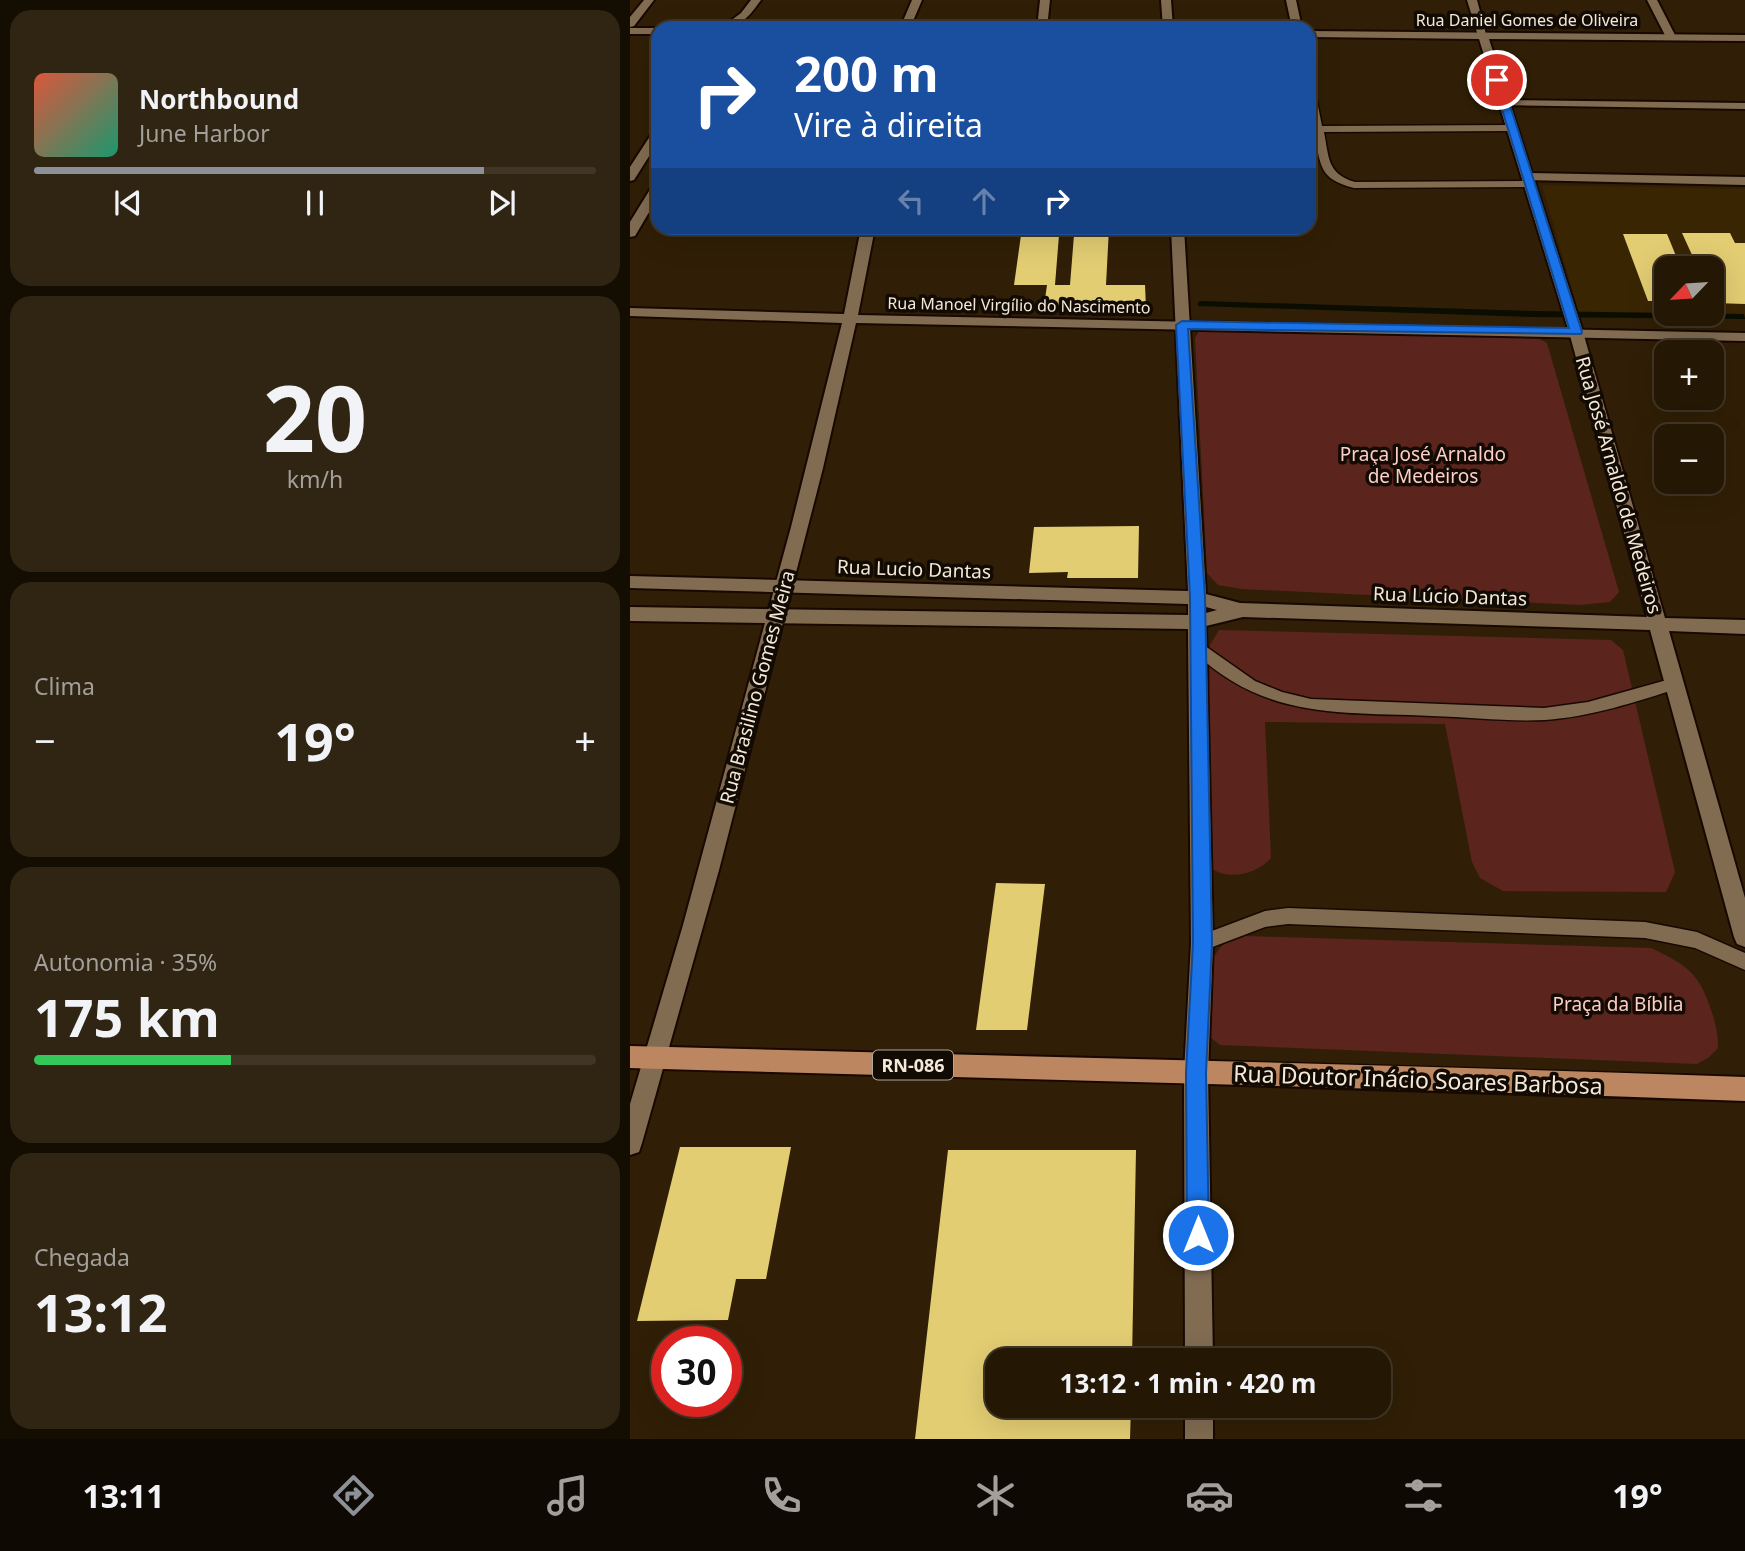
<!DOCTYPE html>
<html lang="pt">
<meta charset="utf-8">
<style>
body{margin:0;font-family:"Noto Sans",sans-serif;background:#302413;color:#f1f3f6;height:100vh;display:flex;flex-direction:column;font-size:26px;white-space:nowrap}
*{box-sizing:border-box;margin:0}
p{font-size:23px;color:#a39f9a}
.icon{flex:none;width:38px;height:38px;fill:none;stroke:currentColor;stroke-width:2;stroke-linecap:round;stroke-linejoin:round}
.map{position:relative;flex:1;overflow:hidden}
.panel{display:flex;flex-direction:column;gap:10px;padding:10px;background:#140d02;width:630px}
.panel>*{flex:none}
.hud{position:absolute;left:21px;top:21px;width:665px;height:214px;border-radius:21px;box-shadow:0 7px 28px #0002,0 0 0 2px #413626;background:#1a4fa0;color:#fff;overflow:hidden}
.needle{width:46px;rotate:245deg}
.buttons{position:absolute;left:1024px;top:256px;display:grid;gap:14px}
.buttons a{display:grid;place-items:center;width:70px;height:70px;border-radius:14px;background:#241704;box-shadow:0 7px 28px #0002,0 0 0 2px #413626;font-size:35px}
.speed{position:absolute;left:21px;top:1326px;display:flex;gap:14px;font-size:35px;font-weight:700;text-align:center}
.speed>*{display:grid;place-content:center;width:91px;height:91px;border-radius:50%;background:#241704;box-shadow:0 7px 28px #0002,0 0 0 2px #413626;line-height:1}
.speed .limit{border:10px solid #d22;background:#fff;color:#111}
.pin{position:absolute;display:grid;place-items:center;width:60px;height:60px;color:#fff;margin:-30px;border:4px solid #fff;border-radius:50%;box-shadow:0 2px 7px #0007}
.me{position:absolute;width:77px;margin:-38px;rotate:0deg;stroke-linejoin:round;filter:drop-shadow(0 0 5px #0008)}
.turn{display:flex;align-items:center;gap:24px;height:147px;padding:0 28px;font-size:32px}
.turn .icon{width:91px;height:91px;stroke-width:2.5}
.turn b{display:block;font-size:49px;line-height:60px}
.lanes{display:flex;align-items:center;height:66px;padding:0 28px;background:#0003;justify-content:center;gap:35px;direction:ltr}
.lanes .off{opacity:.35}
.big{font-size:52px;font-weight:700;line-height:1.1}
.panel .widget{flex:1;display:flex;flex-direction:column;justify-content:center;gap:10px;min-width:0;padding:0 24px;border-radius:21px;background:#302413}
.panel .dial{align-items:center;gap:0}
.dial b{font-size:91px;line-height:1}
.song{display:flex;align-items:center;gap:21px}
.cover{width:84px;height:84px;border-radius:10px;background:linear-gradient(135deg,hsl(10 70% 55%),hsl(160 70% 35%))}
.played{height:7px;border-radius:4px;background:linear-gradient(90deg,#8c9099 80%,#413626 80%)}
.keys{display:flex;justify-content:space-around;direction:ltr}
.heat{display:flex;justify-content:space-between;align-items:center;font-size:38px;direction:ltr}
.charge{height:10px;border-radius:5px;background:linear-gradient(90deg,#34c759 35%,#413626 0)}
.trip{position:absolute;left:355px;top:1348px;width:406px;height:70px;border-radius:21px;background:#241704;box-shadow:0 7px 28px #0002,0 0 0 2px #413626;font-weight:700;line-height:70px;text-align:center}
.dock{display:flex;height:112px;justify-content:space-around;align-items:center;background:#0e0902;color:#a39f9a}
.dock .icon{width:49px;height:49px}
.dock .on{color:#8c9099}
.dock b{font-size:32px;color:#f1f3f6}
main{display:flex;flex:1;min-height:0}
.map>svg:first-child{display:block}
.built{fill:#3a2503;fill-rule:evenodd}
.green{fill:#5b251e}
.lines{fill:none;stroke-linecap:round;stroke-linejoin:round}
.stream{fill:#0a0d00;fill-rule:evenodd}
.building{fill:#e2cd73;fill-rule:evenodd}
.service-casing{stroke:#180800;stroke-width:3}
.minor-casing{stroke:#180800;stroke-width:4}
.tertiary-casing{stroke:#180800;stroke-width:4}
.primary-casing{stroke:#180800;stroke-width:4}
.service{fill:#816c52;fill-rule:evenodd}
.minor{fill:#816c52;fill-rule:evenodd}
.tertiary{fill:#816c52;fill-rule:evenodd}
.primary{fill:#bc8660;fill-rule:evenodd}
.route{fill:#1a73e8;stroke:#114b97;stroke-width:2}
.labels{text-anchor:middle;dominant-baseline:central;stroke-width:7;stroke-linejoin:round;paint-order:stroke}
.far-street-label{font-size:16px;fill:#f4e8d9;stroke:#120b03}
.shield{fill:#120b03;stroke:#b0a699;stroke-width:2}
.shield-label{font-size:18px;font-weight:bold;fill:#f4e8d9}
.park-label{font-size:19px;fill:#fecdc5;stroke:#120b03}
.street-label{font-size:19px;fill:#f4e8d9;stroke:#120b03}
.near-street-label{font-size:23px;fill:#f4e8d9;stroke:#120b03}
</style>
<main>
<section class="panel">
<div class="widget">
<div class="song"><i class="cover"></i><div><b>Northbound</b><p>June Harbor</p></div></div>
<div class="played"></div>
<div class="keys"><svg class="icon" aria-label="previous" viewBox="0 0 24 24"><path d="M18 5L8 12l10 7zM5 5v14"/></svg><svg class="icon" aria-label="pause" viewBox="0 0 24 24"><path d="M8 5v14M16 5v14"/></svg><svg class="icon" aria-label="next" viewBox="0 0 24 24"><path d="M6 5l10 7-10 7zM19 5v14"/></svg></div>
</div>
<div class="widget dial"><b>20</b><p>km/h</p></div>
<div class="widget"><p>Clima</p>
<div class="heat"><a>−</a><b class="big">19°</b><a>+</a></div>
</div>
<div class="widget"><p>Autonomia · 35%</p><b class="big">175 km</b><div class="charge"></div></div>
<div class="widget"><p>Chegada</p><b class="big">13:12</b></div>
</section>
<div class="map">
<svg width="1115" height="1439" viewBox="0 0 1115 1439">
<rect width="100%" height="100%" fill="#301f06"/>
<path class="built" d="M912 185 1115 189V317L949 313ZM1036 268H1082V313H1036Z"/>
<path class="green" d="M570 330 902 335 917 343 989 592 980 602 950 605 612 589 588 585 577 573 565 338Z
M589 630 981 640 993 650 1045 872 1036 892 873 891 850 878 842 862 815 724 635 722 641 858C626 875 595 882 577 865L580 645Z
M613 936 1021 948C1056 965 1069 972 1081 1010 1086 1024 1088 1034 1088 1048L1078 1058 1067 1064 590 1045 576 1034C578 1008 571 957 598 941 602 939 609 937 613 936Z"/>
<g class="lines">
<path class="stream" d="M571 301 903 311 1114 314 1115 319 903 317 568 306V302Z"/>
</g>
<path class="building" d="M392 228H479L476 285H515L516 308 414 306 417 285H384ZM429 235H444L440 285H425Z
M1052 233H1100L1105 243H1115V304L1084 303 1082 298V268H1068Z
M993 234H1037L1051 268H1036V301H1018Z
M509 526 508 578H437L438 572 399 573 404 527Z
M366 883 415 884 397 1030H346Z
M50 1147H161L136 1279H106L98 1320 7 1321Z
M318 1150H506L502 1360H368V1405H501L500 1439H285Z"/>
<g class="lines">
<g class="service-casing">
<path id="service" d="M679 83 684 86 692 126 882 125 887 128 882 131 694 132C699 157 697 174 725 182L900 181 905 184 900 187 724 188C688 179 691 165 684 132H679V126H683L679 108Z
M568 641 625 681 652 692 681 699 914 708 958 702 1044 678 1052 684 1049 688C1006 702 960 717 915 720 878 722 839 717 802 716 710 712 635 720 563 651L561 647 563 643Z
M658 908 1015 922 1067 932 1115 953V970L1065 948 1015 938 658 924 635 927 572 951 566 949 563 943 566 937 635 911Z"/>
</g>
<g class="minor-casing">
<path id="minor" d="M14 0H24L4 26 0 27V17Z
M121 0H131C120 15 111 28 91 28L111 13Z
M282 0H292L280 28H270Z
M410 0H420L417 28H407Z
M531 0H541L543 28H533Z
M656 0H666L672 28H662Z
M837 0H847L857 38 848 36Z
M1017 0H1027L1046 37 1045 39H1037Z
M875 100 1115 103V109L871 105V101Z
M28 129V142L4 180 0 181V167L24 130Z
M898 173 1115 177V185L894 180V174Z
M28 182V197L5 236 0 237V222L24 183Z
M231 228H245L228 315 1115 333V341L226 323 193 468 89 870 12 1143 9 1152 0 1155V1104L53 925 161 527 212 323 0 316V308L214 314Z
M566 1061 574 1065 578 1073 583 1360H555L554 1073 558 1065Z
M555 1405H583V1439H555Z"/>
</g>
<g class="tertiary-casing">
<path id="tertiary" d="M0 28H28V34H0Z
M679 31 1115 35V41L859 39 953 332 1035 618 1115 620V634L1039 631 1115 898V947L1107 944 1104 937 1020 630 613 617 576 626 583 943 578 1073 574 1081 566 1085 558 1081 554 1073 561 943 558 629 0 621V607L558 615V604L0 588V576L558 591 541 228H554L576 594 610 603 1017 617 939 332 849 39 679 37ZM576 607 587 610 576 613Z"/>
</g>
<g class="primary-casing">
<path id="primary" d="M0 1046C372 1056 743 1064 1115 1077V1101C743 1087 372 1079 0 1068Z"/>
</g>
<use href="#service" class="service"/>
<use href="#minor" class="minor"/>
<use href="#tertiary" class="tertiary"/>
<use href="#primary" class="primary"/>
</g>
<path class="route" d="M867 78 872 80 952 332 951 334 558 329 575 597 582 943 576 1073 579 1235 575 1243 568 1246 560 1243 557 1235 556 1073 563 943 560 597 546 325 552 321 939 328 863 80Z"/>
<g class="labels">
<g class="far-street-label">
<text x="897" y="20">Rua Daniel Gomes de Oliveira</text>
<text transform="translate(389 305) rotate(1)">Rua Manoel Virgílio do Nascimento</text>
</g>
<rect class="shield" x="243" y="1050.5" width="80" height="29" rx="5"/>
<g class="shield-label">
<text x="283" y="1065">RN-086</text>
</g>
<g class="park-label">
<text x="793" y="454">Praça José Arnaldo<tspan x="793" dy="22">de Medeiros</tspan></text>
<text x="988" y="1004">Praça da Bíblia</text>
</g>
<g class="street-label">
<text transform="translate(989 485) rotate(74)">Rua José Arnaldo de Medeiros</text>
<text transform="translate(284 569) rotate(2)">Rua Lucio Dantas</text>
<text transform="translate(820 596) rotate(2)">Rua Lúcio Dantas</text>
<text transform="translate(127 687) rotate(-75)">Rua Brasilino Gomes Meira</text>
</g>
<g class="near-street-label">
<text transform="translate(788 1079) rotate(2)">Rua Doutor Inácio Soares Barbosa</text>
</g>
</g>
</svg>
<div class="buttons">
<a><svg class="needle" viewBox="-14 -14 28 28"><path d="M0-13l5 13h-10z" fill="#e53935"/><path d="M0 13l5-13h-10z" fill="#a39f9a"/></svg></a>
<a>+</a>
<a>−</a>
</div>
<div class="speed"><div class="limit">30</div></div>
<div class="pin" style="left:867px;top:80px;background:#d93025"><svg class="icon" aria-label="arrive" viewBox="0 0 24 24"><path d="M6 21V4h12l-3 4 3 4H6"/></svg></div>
<svg class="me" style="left:568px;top:1235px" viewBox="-20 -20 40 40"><circle r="17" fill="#1a73e8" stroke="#fff" stroke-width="3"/><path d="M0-11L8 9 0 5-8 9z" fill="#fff"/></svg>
<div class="trip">13:12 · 1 min · 420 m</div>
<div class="hud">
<div class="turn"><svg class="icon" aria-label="right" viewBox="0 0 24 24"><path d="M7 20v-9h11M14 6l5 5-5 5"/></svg><div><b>200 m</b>Vire à direita</div></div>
<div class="lanes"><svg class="icon off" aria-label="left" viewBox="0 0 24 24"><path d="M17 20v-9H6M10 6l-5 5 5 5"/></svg><svg class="icon off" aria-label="ahead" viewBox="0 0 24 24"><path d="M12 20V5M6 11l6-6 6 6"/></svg><svg class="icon" aria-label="right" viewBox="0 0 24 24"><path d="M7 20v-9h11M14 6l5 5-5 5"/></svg></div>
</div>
</div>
</main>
<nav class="dock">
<b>13:11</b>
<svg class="icon on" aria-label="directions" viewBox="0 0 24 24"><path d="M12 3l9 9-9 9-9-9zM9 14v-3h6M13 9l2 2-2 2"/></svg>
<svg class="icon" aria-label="music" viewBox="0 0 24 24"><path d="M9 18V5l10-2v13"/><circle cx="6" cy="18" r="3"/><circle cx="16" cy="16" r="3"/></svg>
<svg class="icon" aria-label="phone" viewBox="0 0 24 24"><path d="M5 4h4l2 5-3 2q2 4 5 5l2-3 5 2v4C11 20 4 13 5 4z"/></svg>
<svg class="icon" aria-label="climate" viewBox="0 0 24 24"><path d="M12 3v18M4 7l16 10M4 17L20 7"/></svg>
<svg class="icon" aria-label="car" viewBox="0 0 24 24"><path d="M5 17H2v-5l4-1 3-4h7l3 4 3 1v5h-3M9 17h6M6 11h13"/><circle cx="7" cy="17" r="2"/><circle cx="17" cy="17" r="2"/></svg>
<svg class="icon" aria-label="filters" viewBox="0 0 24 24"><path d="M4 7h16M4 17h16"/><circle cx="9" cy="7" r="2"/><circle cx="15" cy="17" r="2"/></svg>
<b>19°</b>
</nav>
